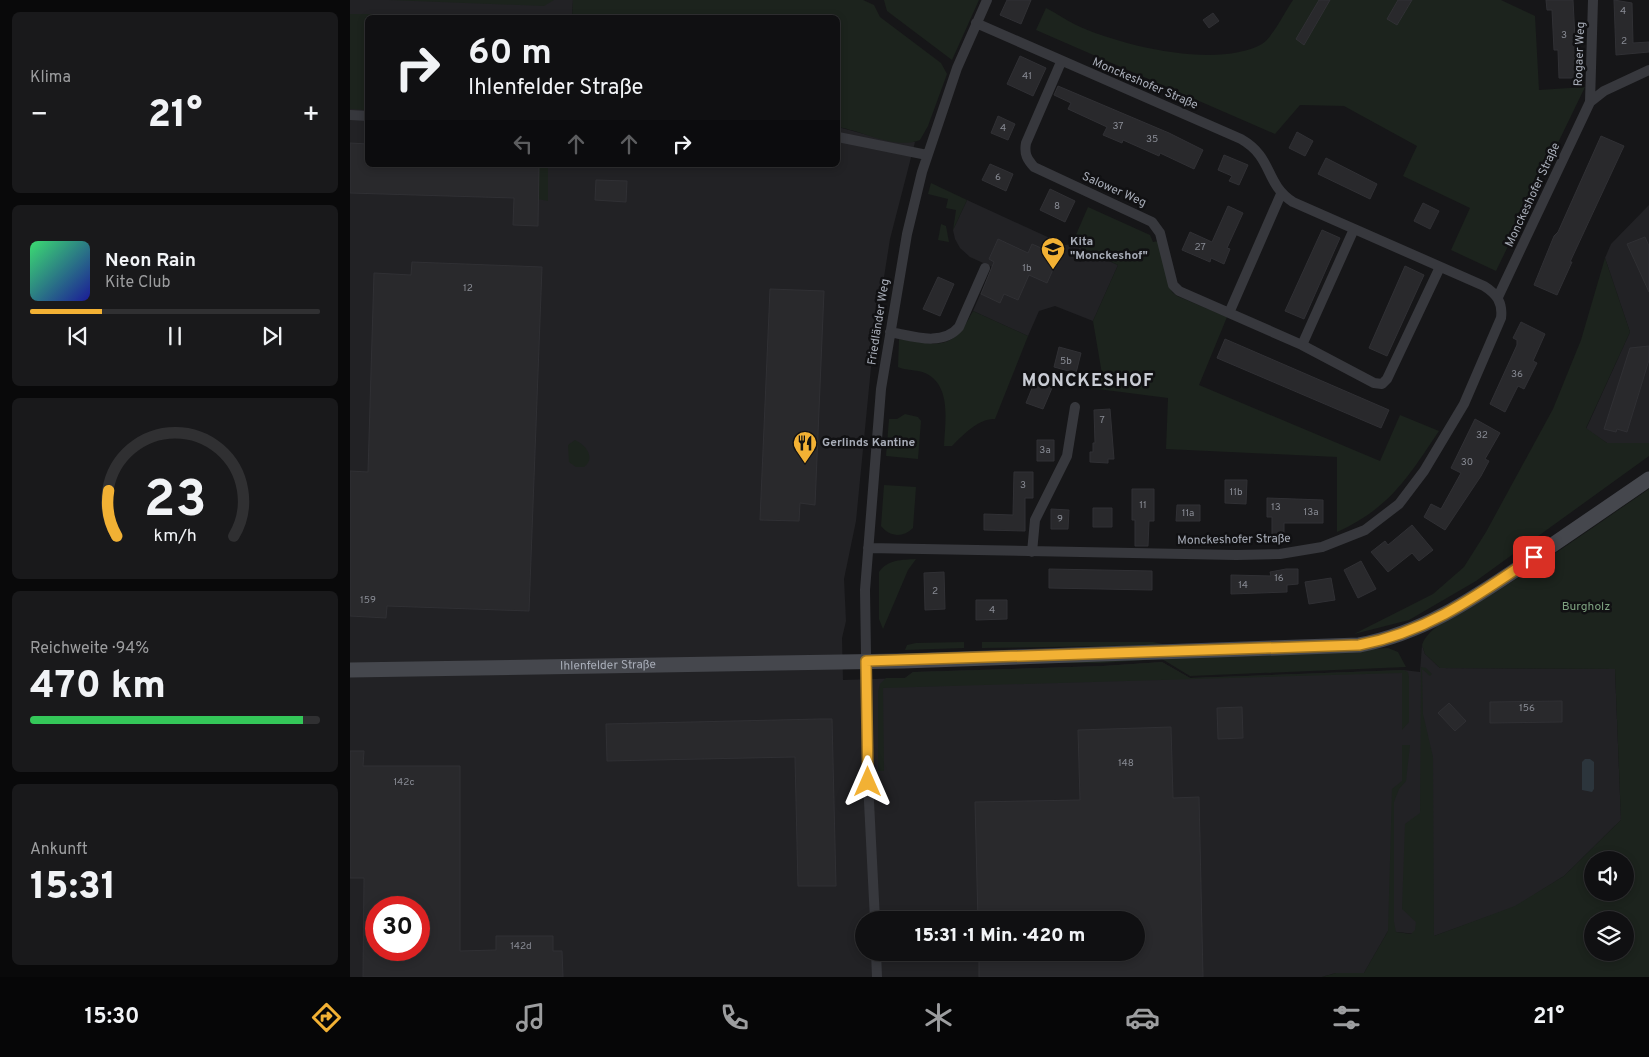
<!DOCTYPE html>
<html lang="de">
<meta charset="utf-8">
<style>
body{margin:0;font-family:Overpass,sans-serif;background:#19191b;color:#f1f3f6;height:100vh;display:flex;flex-direction:column;font-size:19px;white-space:nowrap}
*{box-sizing:border-box;margin:0}
p{font-size:16px;color:#9c9d9f}
.icon{flex:none;width:28px;height:28px;fill:none;stroke:currentColor;stroke-width:2;stroke-linecap:round;stroke-linejoin:round}
.map{position:relative;flex:1;overflow:hidden}
.details{display:flex;flex-direction:column;gap:12px;padding:12px;background:#09090a;width:350px}
.details>*{flex:none}
.hud{position:absolute;left:15px;top:15px;width:475px;height:152px;border-radius:8px;box-shadow:0 2px 8px #0003,0 0 0 1px #303032;background:#101012;color:#f1f3f6;overflow:hidden}
.controls{position:absolute;left:1234px;top:851px;display:grid;gap:10px}
.controls a{display:grid;place-items:center;width:50px;height:50px;border-radius:50%;background:#101012;box-shadow:0 2px 8px #0003,0 0 0 1px #303032;font-size:25px}
.speed{position:absolute;left:15px;top:896px;display:flex;gap:10px;font-size:25px;font-weight:700;text-align:center}
.speed>*{display:grid;place-content:center;width:65px;height:65px;border-radius:50%;background:#101012;box-shadow:0 2px 8px #0003,0 0 0 1px #303032;line-height:1}
.speed .limit{border:8px solid #d22;background:#fff;color:#111}
.pin{position:absolute;display:grid;place-items:center;width:42px;height:42px;color:#fff;margin:-21px;border-radius:10px;box-shadow:0 2px 8px #0006}
.me{position:absolute;width:55px;margin:-28px;rotate:0deg;stroke-linejoin:round;filter:drop-shadow(0 0 4px #0008)}
.turn{display:flex;align-items:center;gap:18px;height:105px;padding:0 20px;font-size:22px}
.turn .icon{width:65px;height:65px;stroke-width:2.5}
.turn b{display:block;font-size:35px;line-height:42px}
.lanes{display:flex;align-items:center;height:48px;padding:0 20px;background:#0003;justify-content:center;gap:25px;direction:ltr}
.lanes .off{opacity:.35}
.big{font-size:38px;font-weight:800;line-height:1.1}
.details .widget{flex:1;display:flex;flex-direction:column;justify-content:center;gap:8px;min-width:0;padding:0 18px;border-radius:8px;background:#19191b}
.details .dial{align-items:center;gap:0}
.dial svg{height:130px;overflow:visible;fill:none;stroke:#303032;stroke-width:7;stroke-linecap:round;text-anchor:middle}
.dial text{fill:#f1f3f6;stroke:none}
.song{display:flex;align-items:center;gap:15px}
.cover{width:60px;height:60px;border-radius:8px;background:linear-gradient(135deg,hsl(140 70% 55%),hsl(240 70% 35%))}
.played{height:5px;border-radius:2px;background:linear-gradient(90deg,#f2b134 25%,#303032 25%)}
.keys{display:flex;justify-content:space-around;direction:ltr}
.heat{display:flex;justify-content:space-between;align-items:center;font-size:28px;direction:ltr}
.charge{height:8px;border-radius:4px;background:linear-gradient(90deg,#34c759 94%,#303032 0)}
.trip{position:absolute;left:505px;top:911px;width:290px;height:50px;border-radius:25px;background:#101012;box-shadow:0 2px 8px #0003,0 0 0 1px #303032;font-weight:800;line-height:50px;text-align:center}
.dock{display:flex;height:80px;justify-content:space-around;align-items:center;background:#060607;color:#9c9d9f}
.dock .icon{width:35px;height:35px}
.dock .active{color:#f2b134}
.dock b{font-size:22px;color:#f1f3f6}
main{display:flex;flex:1;min-height:0}
.map>svg:first-child{display:block}
.built{fill:#222225;fill-rule:evenodd}
.green{fill:#1c231d;fill-rule:evenodd}
.water{fill:#2c353c}
.building{fill:#29292c;stroke:#303034;fill-rule:evenodd}
.lines{fill:none;stroke-linecap:round;stroke-linejoin:round}
.minor{stroke:#37383d;stroke-width:10}
.secondary{stroke:#45474d;stroke-width:15}
.route-casing{stroke:#9d7322;stroke-width:12}
.route{stroke:#f2b134;stroke-width:9}
.labels{text-anchor:middle;dominant-baseline:central;stroke-width:5;stroke-linejoin:round;paint-order:stroke}
.number-label{font-size:10px;fill:#888b94}
.street-label{font-size:12px;fill:#a8adb8;stroke:#111113}
.poi-label{font-size:12px;font-weight:bold;fill:#a8adb8;stroke:#111113;text-anchor:start}
.park-label{font-size:12px;fill:#7fa381;stroke:#111113}
.district-label{font-size:18px;font-weight:bold;letter-spacing:1px;fill:#c9ccd4;stroke:#111113}
</style>
<main>
<section class="details">
<div class="widget"><p>Klima</p>
<div class="heat"><a>−</a><b class="big">21°</b><a>+</a></div>
</div>
<div class="widget">
<div class="song"><i class="cover"></i><div><b>Neon Rain</b><p>Kite Club</p></div></div>
<div class="played"></div>
<div class="keys"><svg class="icon" aria-label="previous" viewBox="0 0 24 24"><path d="M18 5L8 12l10 7zM5 5v14"/></svg><svg class="icon" aria-label="pause" viewBox="0 0 24 24"><path d="M8 5v14M16 5v14"/></svg><svg class="icon" aria-label="next" viewBox="0 0 24 24"><path d="M6 5l10 7-10 7zM19 5v14"/></svg></div>
</div>
<div class="widget dial"><svg viewBox="0 0 100 80">
<path d="M14 69A42 42 0 1 1 86 69"/>
<path d="M14 69A42 42 0 0 1 9 41" stroke="#f2b134"/>
<text x="50" y="56" font-size="32" font-weight="700">23</text>
<text x="50" y="72" font-size="11">km/h</text>
</svg></div>
<div class="widget"><p>Reichweite · 94%</p><b class="big">470 km</b><div class="charge"></div></div>
<div class="widget"><p>Ankunft</p><b class="big">15:31</b></div>
</section>
<div class="map">
<svg width="1299" height="977" viewBox="0 0 1299 977">
<rect width="100%" height="100%" fill="#161618"/>
<path class="built" d="M0 0H223L222 17 18 18V165H488V127L529 138 565 142 540 239 523 347 506 521 494 579 496 621 492 638 493 680 555 678 563 672 752 666 812 662 840 678 1053 670 1070 672 1072 645 1075 654 1090 668 1265 669 1271 820 1214 876 1165 907 1084 936 1038 931 1014 973H986L972 977H0ZM26 908H69V950H26ZM514 920H786V952H514Z
M617 200 715 245 722 244 768 265 743 321 705 306 689 311 678 336 623 311 642 267 620 257 610 248 605 239 603 230Z
M1299 205V443H1257L1236 429 1280 332 1255 258 1261 244Z"/>
<path class="green" d="M39 0H204L194 6Z
M223 0H513L524 5 530 17 591 63 597 74 578 126 570 140C545 150 513 131 488 127V18L222 17Z
M534 0H629L602 60 537 11Z
M943 0H1151L1185 16 1189 90 1235 87 1146 271 1101 250 1120 208 1053 176 1067 146 994 106 950 105 925 134 686 30 696 8C706 13 716 20 726 25 771 46 868 69 912 44 922 38 936 10 943 0Z
M0 14H40V17L18 18 17 110 0 109Z
M189 165H198V201L188 199Z
M581 183 617 200 603 230 606 210 596 208 598 199 578 194Z
M738 207 800 235 803 242 808 241 822 292 827 296 877 317 849 385 1030 461 1050 415 1089 431C1058 477 1040 508 987 532V457L816 449 818 398 740 388 752 374 743 321 768 265 722 244Z
M591 224 596 226 599 242 588 240Z
M1255 258 1280 332 1236 428 1257 443H1299V456L1126 581 1059 620 1004 634 1083 594 1114 567 1136 532 1203 409 1231 340Z
M623 311 678 336 645 419C629 418 613 435 602 446H594C595 422 602 385 575 373 566 369 556 371 548 367L549 339C590 345 602 352 623 311Z
M555 414 568 417 571 421 568 459 536 456 539 419H547Z
M225 440C236 445 246 458 234 467H226L219 462 218 445Z
M534 485 566 487 563 528C553 538 540 537 531 526Z
M1299 489V977H972L986 973H1014L1038 931 1042 789 1052 781V745H1060L1056 781 1049 789 1044 802V922L1046 932 1061 934 1065 930 1066 922 1052 909 1055 824 1070 813 1071 667 1076 668 1082 674 1080 676 1072 669 1073 714 1083 757 1084 936 1165 906 1214 876 1271 820 1265 669 1090 668 1075 654 1072 645C1078 627 1104 617 1119 608 1181 572 1240 529 1299 489ZM1242 860H1275V892H1242ZM1242 920H1275V952H1242Z
M566 559 558 570 533 629 529 619V572C538 559 552 560 566 559Z
M614 642V648L555 650 557 645 566 643Z
M632 642H803L817 645 632 648Z
M1038 648 1048 652 1056 667 840 676 812 659 751 663H667Z
M812 662 840 678 1053 670 1058 672 1059 678V722L1052 730V673L533 688 534 771H528V692L530 684 536 678H555L563 672 752 666Z"/>
<path class="water" d="M1235 759H1240L1244 762V789L1242 792 1232 790V762Z"/>
<path class="building" d="M657 0H681L671 24 650 15Z
M969 0H980L954 45 946 39Z
M1048 0H1062L1047 25 1037 19Z
M1196 0H1223L1227 78H1209L1208 50H1204L1202 10H1197Z
M1264 0 1282 3 1283 43 1299 42V52L1266 55Z
M863 13 869 21 859 28 853 20Z
M670 56 696 68 683 96 657 84Z
M708 86 819 133 853 150 844 169 810 153 809 156 773 140 772 143 753 135 757 127 718 109 721 103 704 95Z
M648 116 665 124 658 140 641 133Z
M947 132 963 141 955 156 939 148Z
M1251 136 1274 146 1220 262H1222L1207 295 1184 285 1204 236 1208 232Z
M0 143 18 144V165H189L188 226 163 225 164 198 0 193Z
M874 155 898 165 889 185 879 181 882 176 868 170Z
M976 158 1027 184 1020 199 968 174Z
M640 164 663 174 656 191 632 180Z
M246 180 277 181 276 202 245 200Z
M700 189 725 201 715 222 690 210Z
M1073 203 1089 211 1080 229 1064 221Z
M878 206 893 213 877 248 880 249 874 264 861 258 860 262 832 250 840 232 862 242Z
M972 230 990 238 954 319 935 311Z
M1295 237 1299 246V292L1277 244Z
M648 239 678 253 682 244 709 256 697 283 679 275 668 300 654 294 650 303 631 294 644 262 639 259Z
M62 262 192 267 179 611 37 606 36 618 0 616V471L18 472 24 273 61 275Z
M1055 266 1074 275 1037 356 1019 348Z
M588 277 604 284 590 316 573 309Z
M420 289 474 291 465 505 450 503 449 521 410 520Z
M1171 322 1195 334 1183 361 1187 363 1174 389 1168 386 1155 412 1140 404 1167 345V340L1163 338Z
M875 339 1039 410 1031 428 867 358Z
M1299 346V360L1277 432 1267 429 1266 432 1254 429 1280 348Z
M709 347 731 353 726 373 704 367Z
M685 381 702 388 693 409 676 403Z
M760 409 764 459H758V463L740 462V452H743V443H745L744 410Z
M1125 419 1150 433 1135 459 1139 461 1131 476 1095 530 1074 517 1081 504 1091 509 1111 473 1101 468Z
M687 440H704V461H687Z
M664 472H683V498H675V531L634 530V514L663 515Z
M875 480H897L896 504 875 503Z
M782 489H804V521H799L798 546H785V520H782Z
M917 498 973 500V523H934V539L922 538V517H917Z
M827 505H850V521H826Z
M743 508H762V527H743Z
M701 509 719 510 718 529H701Z
M1062 525 1083 550 1069 561 1062 553 1038 572 1021 552 1035 541 1038 545Z
M1011 561 1026 589 1008 598 994 570Z
M699 569 802 571V590L699 588Z
M936 569H948V584L937 585V592L881 594V575L921 576 920 572Z
M594 572 595 609 575 610 574 573Z
M981 578 985 600 959 604 955 582Z
M626 600H657V619L626 620Z
M1212 701V722L1140 723V702Z
M1099 703 1116 721 1105 731 1088 713Z
M892 707 893 738 868 739 867 708Z
M470 719H482L486 886H448L445 757 257 761 256 724Z
M821 727 823 798 849 797 853 977H629V952H786V920H628L625 802 730 800 728 730Z
M0 751H14L13 766H110V951L146 950V936H203V951H212L213 977H13L14 878H0ZM26 908H69V950H26Z"/>
<g class="lines">
<path class="minor" d="M711 62 676 143C674 154 677 159 684 167L802 222 810 233 823 285 829 291 952 345 1024 383 1032 384 1037 379 1090 267
M1240 102 1254 91 1299 70
M0 115 18 116
M488 137 577 155
M1148 297 1240 102 1243 0
M879 313 931 194
M540 332C562 336 592 347 609 327L635 268
M952 345 1004 229
M518 548 886 555 930 554 972 547 1015 530 1049 504 1074 471 1114 404 1151 318C1153 303 1147 294 1134 286L943 202C914 183 924 158 891 139L626 23
M682 552 685 520 717 456 725 407
M525 920 518 782 515 590 531 389 557 234 572 172 607 68 637 0
M526 952 527 977"/>
<path class="secondary" id="s1" d="M0 670 553 661 1009 645C1075 633 1127 596 1182 559 1221 532 1260 506 1299 479"/>
</g>
<g class="lines">
<g class="route-casing">
<path id="route" d="M518 782 516 661 1009 645C1078 632 1128 595 1184 557"/>
</g>
<use href="#route" class="route"/>
</g>
<defs>
<g id="school-pin" transform="scale(1.25)"><path d="M0 17L-7.5 6A9.5 9.5 0 1 1 7.5 6Z" fill="#f2b134" stroke="#111113"/><path d="M0-5L7-2L0 1L-7-2ZM-4 1L0 2.5L4 1V4Q0 6-4 4Z" fill="#111"/></g>
<g id="restaurant-pin" transform="scale(1.25)"><path d="M0 17L-7.5 6A9.5 9.5 0 1 1 7.5 6Z" fill="#f2b134" stroke="#111113"/><path d="M-5-6h1v4h1v-4h1v4h1v-4h1v5L-1.5 .5V6h-2V.5L-5-1ZM5-6V6H3V1.5H1.5Q1.5-4 5-6Z" fill="#111"/></g>
</defs>
<g fill-rule="evenodd">
<use href="#school-pin" x="703" y="249"/>
<use href="#restaurant-pin" x="455" y="443"/>
</g>
<g class="labels">
<g class="number-label">
<text x="1273" y="11">4</text>
<text x="1214" y="35">3</text>
<text x="1274" y="41">2</text>
<text x="677" y="76">41</text>
<text x="768" y="126">37</text>
<text x="653" y="128">4</text>
<text x="802" y="139">35</text>
<text x="648" y="177">6</text>
<text x="707" y="206">8</text>
<text x="850" y="247">27</text>
<text x="677" y="268">1b</text>
<text x="118" y="288">12</text>
<text x="716" y="361">5b</text>
<text x="1167" y="374">36</text>
<text x="752" y="420">7</text>
<text x="1132" y="435">32</text>
<text x="695" y="450">3a</text>
<text x="1117" y="462">30</text>
<text x="673" y="485">3</text>
<text x="886" y="492">11b</text>
<text x="793" y="505">11</text>
<text x="926" y="507">13</text>
<text x="961" y="512">13a</text>
<text x="838" y="513">11a</text>
<text x="710" y="519">9</text>
<text x="929" y="578">16</text>
<text x="893" y="585">14</text>
<text x="585" y="591">2</text>
<text x="18" y="600">159</text>
<text x="642" y="610">4</text>
<text x="1177" y="708">156</text>
<text x="776" y="763">148</text>
<text x="54" y="782">142c</text>
<text x="171" y="946">142d</text>
</g>
<g class="street-label">
<text transform="translate(1230 54) rotate(-88)">Rogaer Weg</text>
<text transform="translate(795 84) rotate(23)">Monckeshofer Straße</text>
<text transform="translate(764 190) rotate(24)">Salower Weg</text>
<text transform="translate(1183 195) rotate(-65)">Monckeshofer Straße</text>
<text transform="translate(529 322) rotate(-81)">Friedländer Weg</text>
<text transform="translate(884 540) rotate(-1)">Monckeshofer Straße</text>
<text stroke="none"><textPath href="#s1" startOffset="258">Ihlenfelder Straße</textPath></text>
</g>
<g class="poi-label">
<text x="720" y="242">Kita<tspan x="720" dy="14">"Monckeshof"</tspan></text>
<text x="472" y="443">Gerlinds Kantine</text>
</g>
<g class="park-label">
<text x="1236" y="607">Burgholz</text>
</g>
<g class="district-label">
<text x="738" y="381">MONCKESHOF</text>
</g>
</g>
</svg>
<div class="controls">
<a><svg class="icon" aria-label="sound" viewBox="0 0 24 24"><path d="M4 9h4l5-4v14l-5-4H4zM17 9q2 3 0 6"/></svg></a>
<a><svg class="icon" aria-label="layers" viewBox="0 0 24 24"><path d="M12 4l9 5-9 5-9-5zM3 14l9 5 9-5"/></svg></a>
</div>
<div class="speed"><div class="limit">30</div></div>
<div class="pin" style="left:1184px;top:557px;background:#d93025"><svg class="icon" aria-label="arrive" viewBox="0 0 24 24"><path d="M6 21V4h12l-3 4 3 4H6"/></svg></div>
<svg class="me" style="left:518px;top:782px" viewBox="-20 -20 40 40"><path d="M0-17L14 15 0 8-14 15z" fill="#f2b134" stroke="#fff" stroke-width="4"/></svg>
<div class="trip">15:31 · 1 Min. · 420 m</div>
<div class="hud">
<div class="turn"><svg class="icon" aria-label="right" viewBox="0 0 24 24"><path d="M7 20v-9h11M14 6l5 5-5 5"/></svg><div><b>60 m</b>Ihlenfelder Straße</div></div>
<div class="lanes"><svg class="icon off" aria-label="left" viewBox="0 0 24 24"><path d="M17 20v-9H6M10 6l-5 5 5 5"/></svg><svg class="icon off" aria-label="ahead" viewBox="0 0 24 24"><path d="M12 20V5M6 11l6-6 6 6"/></svg><svg class="icon off" aria-label="ahead" viewBox="0 0 24 24"><path d="M12 20V5M6 11l6-6 6 6"/></svg><svg class="icon" aria-label="right" viewBox="0 0 24 24"><path d="M7 20v-9h11M14 6l5 5-5 5"/></svg></div>
</div>
</div>
</main>
<nav class="dock">
<b>15:30</b>
<svg class="icon active" aria-label="directions" viewBox="0 0 24 24"><path d="M12 3l9 9-9 9-9-9zM9 14v-3h6M13 9l2 2-2 2"/></svg>
<svg class="icon" aria-label="music" viewBox="0 0 24 24"><path d="M9 18V5l10-2v13"/><circle cx="6" cy="18" r="3"/><circle cx="16" cy="16" r="3"/></svg>
<svg class="icon" aria-label="phone" viewBox="0 0 24 24"><path d="M5 4h4l2 5-3 2q2 4 5 5l2-3 5 2v4C11 20 4 13 5 4z"/></svg>
<svg class="icon" aria-label="climate" viewBox="0 0 24 24"><path d="M12 3v18M4 7l16 10M4 17L20 7"/></svg>
<svg class="icon" aria-label="car" viewBox="0 0 24 24"><path d="M5 17H2v-5l4-1 3-4h7l3 4 3 1v5h-3M9 17h6M6 11h13"/><circle cx="7" cy="17" r="2"/><circle cx="17" cy="17" r="2"/></svg>
<svg class="icon" aria-label="filters" viewBox="0 0 24 24"><path d="M4 7h16M4 17h16"/><circle cx="9" cy="7" r="2"/><circle cx="15" cy="17" r="2"/></svg>
<b>21°</b>
</nav>
